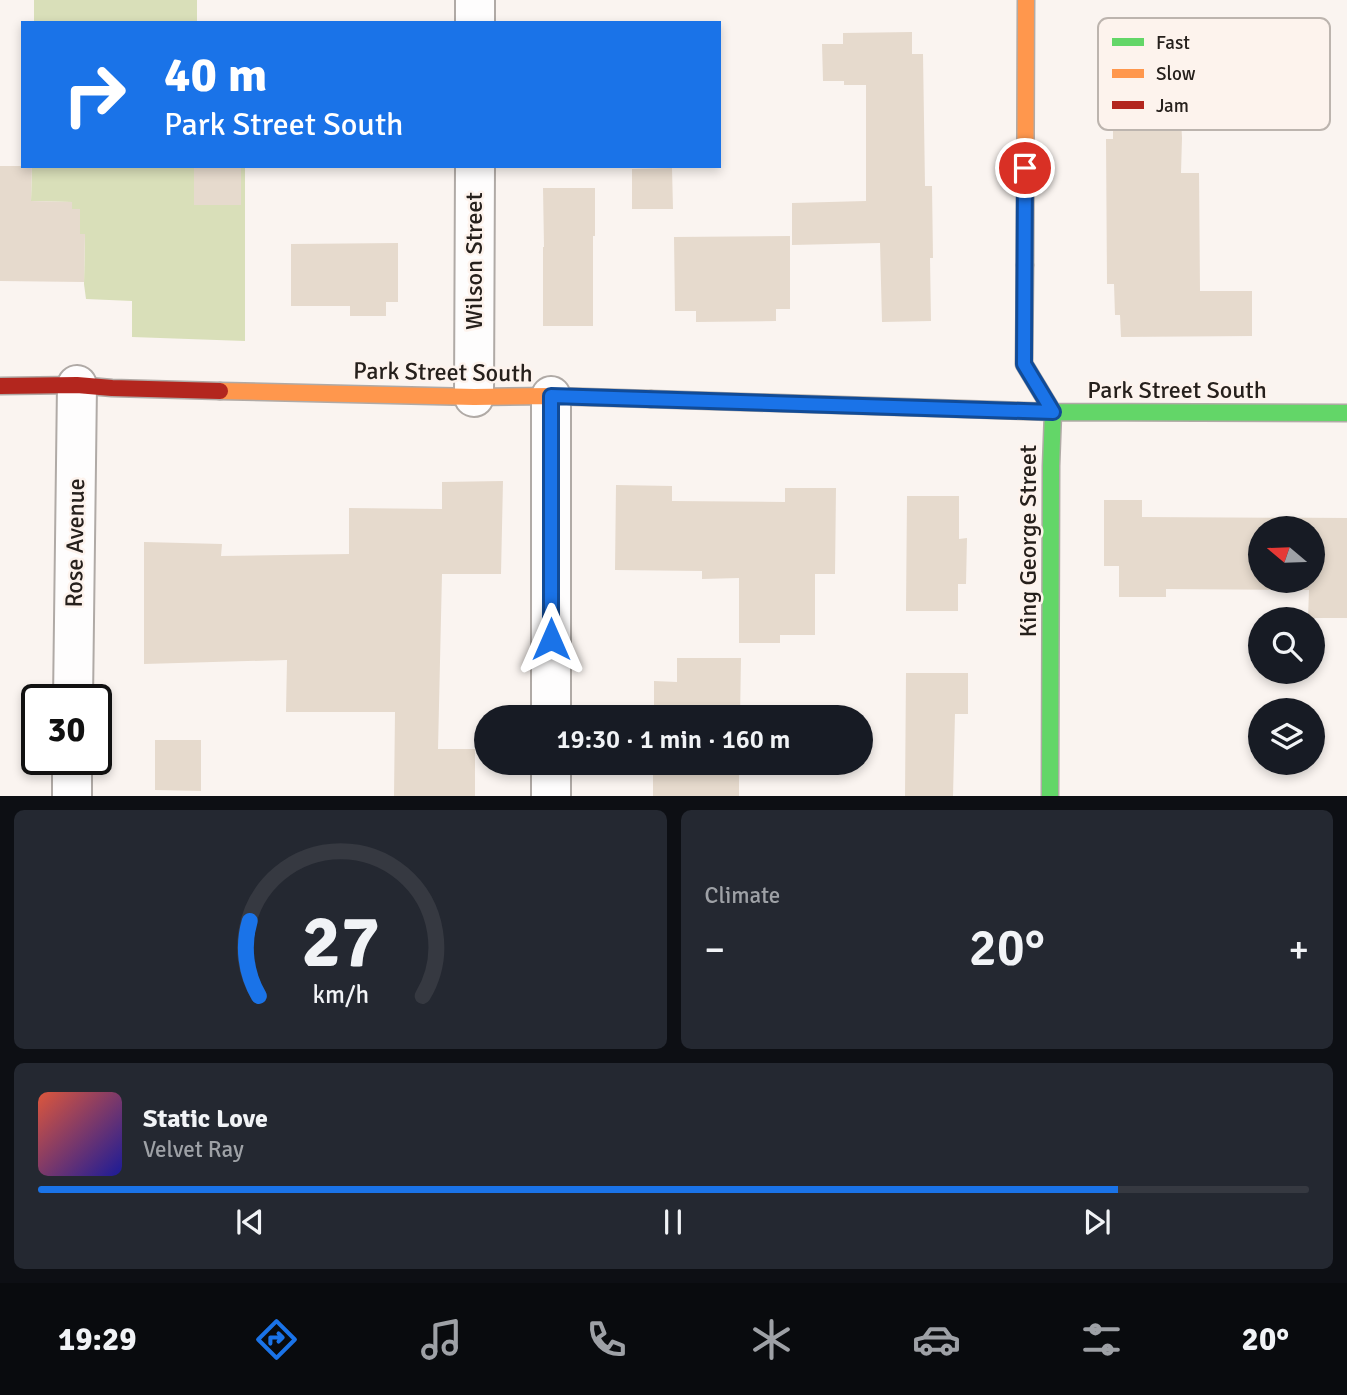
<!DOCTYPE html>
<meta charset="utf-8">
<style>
body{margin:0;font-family:Signika,sans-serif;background:#242831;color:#f1f3f6;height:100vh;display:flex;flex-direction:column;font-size:26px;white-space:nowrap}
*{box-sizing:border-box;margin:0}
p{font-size:23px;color:#9ea1a6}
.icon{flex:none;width:38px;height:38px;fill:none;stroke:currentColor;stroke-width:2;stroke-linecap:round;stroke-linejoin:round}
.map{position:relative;height:796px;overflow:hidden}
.panel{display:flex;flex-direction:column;gap:14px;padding:14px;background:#0d0f14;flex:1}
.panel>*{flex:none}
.banner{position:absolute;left:21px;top:21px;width:700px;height:147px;border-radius:0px;box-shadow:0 4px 10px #0003;background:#1a73e8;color:#fff;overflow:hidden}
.needle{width:46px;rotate:289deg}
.controls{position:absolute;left:1248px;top:516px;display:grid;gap:14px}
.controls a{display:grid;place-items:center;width:77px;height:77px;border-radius:50%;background:#171b24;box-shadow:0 4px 10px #0003;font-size:35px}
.speed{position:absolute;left:21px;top:684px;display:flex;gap:14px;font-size:35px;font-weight:700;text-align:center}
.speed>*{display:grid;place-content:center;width:91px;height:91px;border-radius:50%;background:#171b24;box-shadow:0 4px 10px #0003;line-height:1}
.speed .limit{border:4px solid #111;border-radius:10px;background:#fff;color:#111}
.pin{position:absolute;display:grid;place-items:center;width:60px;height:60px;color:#fff;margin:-30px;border:4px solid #fff;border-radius:50%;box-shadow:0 2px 7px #0007}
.me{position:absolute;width:77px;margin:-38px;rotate:0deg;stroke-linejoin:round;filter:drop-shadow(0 0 5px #0008)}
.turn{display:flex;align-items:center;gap:24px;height:147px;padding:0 28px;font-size:32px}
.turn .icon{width:91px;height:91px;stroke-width:2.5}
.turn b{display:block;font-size:49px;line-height:60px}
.big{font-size:52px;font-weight:600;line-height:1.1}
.panel .widget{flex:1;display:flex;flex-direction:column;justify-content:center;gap:10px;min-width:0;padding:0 24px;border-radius:10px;background:#242831}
.panel .dial{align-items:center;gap:0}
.dial svg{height:182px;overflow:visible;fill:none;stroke:#363941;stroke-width:7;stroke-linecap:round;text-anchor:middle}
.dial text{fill:#f1f3f6;stroke:none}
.song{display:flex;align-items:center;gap:21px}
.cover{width:84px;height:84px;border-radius:10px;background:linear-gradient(135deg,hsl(10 70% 55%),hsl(240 70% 35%))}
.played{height:7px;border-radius:4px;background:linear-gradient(90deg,#1a73e8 85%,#363941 85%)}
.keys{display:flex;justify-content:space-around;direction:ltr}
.heat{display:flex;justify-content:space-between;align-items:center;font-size:38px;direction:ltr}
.panel .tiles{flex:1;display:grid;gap:14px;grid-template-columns:1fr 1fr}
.widget:last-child{grid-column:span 2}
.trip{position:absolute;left:474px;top:705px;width:399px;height:70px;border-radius:35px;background:#171b24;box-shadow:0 4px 10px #0003;font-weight:600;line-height:70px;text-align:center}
.tab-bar{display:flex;height:112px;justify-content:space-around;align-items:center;background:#090b0e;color:#9ea1a6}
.tab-bar .icon{width:49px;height:49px}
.tab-bar .selected{color:#1a73e8}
.tab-bar b{font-size:32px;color:#f1f3f6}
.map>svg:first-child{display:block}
.green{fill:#d9dfb9}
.building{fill:#e6dacd;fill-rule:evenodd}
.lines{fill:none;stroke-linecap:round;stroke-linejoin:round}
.street-casing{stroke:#b0aaa6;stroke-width:42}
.fast-casing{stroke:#b0aaa6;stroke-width:19}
.slow-casing{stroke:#b0aaa6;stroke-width:19}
.jam-casing{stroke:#b0aaa6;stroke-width:19}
.street{stroke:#fefdfd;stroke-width:38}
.fast{stroke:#63d668;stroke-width:16}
.slow{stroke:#ff974d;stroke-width:16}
.jam{stroke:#b3261e;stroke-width:16}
.route-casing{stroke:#114b97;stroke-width:18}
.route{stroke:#1a73e8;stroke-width:12}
.labels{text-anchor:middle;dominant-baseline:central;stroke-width:5;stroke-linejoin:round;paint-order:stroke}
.street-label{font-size:24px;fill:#26201c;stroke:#fdf3ed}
.key{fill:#fdf3ed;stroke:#bcb4ae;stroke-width:2}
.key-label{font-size:19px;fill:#26201c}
</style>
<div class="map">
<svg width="1347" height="797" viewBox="0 0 1347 797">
<rect width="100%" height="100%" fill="#faf4f0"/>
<path class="green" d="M34 0H197V23H34Z
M32 166H245V341L132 337V301L86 299 84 284 85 235 80 234V209H72V202L31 201Z"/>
<path class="building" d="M1181 31V81H1179L1182 138 1181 173H1199L1200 291H1252V336L1121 337 1120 315H1115L1114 284H1107L1106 139H1113V129H1117L1115 67 1116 32Z
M912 32V54H923L925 186H932L933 258H930L931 321 882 322 880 243 792 245V203L866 201V85H844V81H823L822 44H843V33Z
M0 166H32L31 201 72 202V209H80V234H85L84 282 0 281Z
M194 166H241V205H194Z
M672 168 673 209H632V169Z
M543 188H595V236H593V326H543V247H544Z
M790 236V309H776V321L696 322V311H675L674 237Z
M398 243V302H386V316H350V306H291V244Z
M503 481 501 574H442L438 749H475V796H394L395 712H286L287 660 144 664V542L222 544 221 556 349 554V508L442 509V482Z
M616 485 672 486V501L785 502V488H836L835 574H815V635H780V643H739V578L702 579V571L615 570Z
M907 496H959V539L967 538 966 584H958V611H906Z
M1104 500H1142V517L1347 518V618H1308L1309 590 1166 589V597H1119V566H1104ZM1260 528H1312V581H1260Z
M677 658H741L740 718H654V681L677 682Z
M906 673H968V714H955L953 796H905Z
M155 740H201V791L155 790Z
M653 763H739V796H653Z"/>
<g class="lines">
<g class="street-casing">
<path id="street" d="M475 23V0
M474 397 475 166
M73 700 77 385
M551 718V396
M72 797V760
M551 797V763"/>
</g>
<g class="fast-casing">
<path id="fast" d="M1025 265 1024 364 1053 412 1051 466 1050 797
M651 399 1053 412 1347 413"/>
</g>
<g class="slow-casing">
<path id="slow" d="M1025 265 1026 0
M220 391 474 397 551 396 651 399"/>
</g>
<g class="jam-casing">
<path id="jam" d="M0 386 77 385 112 388 220 391"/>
</g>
<use href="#street" class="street"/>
<use href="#fast" class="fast"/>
<use href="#slow" class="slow"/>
<use href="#jam" class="jam"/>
</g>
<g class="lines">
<g class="route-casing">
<path id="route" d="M551 639V396L1053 412 1024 364 1025 168"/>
</g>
<use href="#route" class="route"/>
</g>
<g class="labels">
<g class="street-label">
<text transform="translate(474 261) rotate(-90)">Wilson Street</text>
<text transform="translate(443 372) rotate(1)">Park Street South</text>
<text x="1177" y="390">Park Street South</text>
<text transform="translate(1028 541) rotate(-90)">King George Street</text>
<text transform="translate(75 543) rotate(-89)">Rose Avenue</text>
</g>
</g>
<rect x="1098" y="18" width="232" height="112" rx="10" class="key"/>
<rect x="1112" y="38" width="32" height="8" fill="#63d668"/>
<rect x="1112" y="69" width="32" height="9" fill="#ff974d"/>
<rect x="1112" y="101" width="32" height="8" fill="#b3261e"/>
<g class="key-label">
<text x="1156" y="49">Fast</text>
<text x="1156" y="80">Slow</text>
<text x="1156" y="112">Jam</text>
</g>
</svg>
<div class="controls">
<a><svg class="needle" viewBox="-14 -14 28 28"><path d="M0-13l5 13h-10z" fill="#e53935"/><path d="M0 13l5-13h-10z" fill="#9ea1a6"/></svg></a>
<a><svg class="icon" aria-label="search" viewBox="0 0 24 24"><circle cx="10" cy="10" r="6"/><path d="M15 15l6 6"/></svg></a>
<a><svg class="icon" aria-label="layers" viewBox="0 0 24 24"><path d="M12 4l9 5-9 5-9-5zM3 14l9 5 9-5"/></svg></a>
</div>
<div class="speed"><div class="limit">30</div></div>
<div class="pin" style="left:1025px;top:168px;background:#d93025"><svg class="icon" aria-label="arrive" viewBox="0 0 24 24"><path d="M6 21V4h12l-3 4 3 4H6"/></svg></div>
<svg class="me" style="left:551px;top:639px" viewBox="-20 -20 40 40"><path d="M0-17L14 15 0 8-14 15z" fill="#1a73e8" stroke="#fff" stroke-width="4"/></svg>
<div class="trip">19:30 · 1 min · 160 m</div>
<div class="banner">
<div class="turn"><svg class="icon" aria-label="right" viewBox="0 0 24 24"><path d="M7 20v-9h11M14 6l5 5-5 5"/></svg><div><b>40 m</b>Park Street South</div></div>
</div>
</div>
<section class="panel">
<div class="tiles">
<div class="widget dial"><svg viewBox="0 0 100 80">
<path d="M14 69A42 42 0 1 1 86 69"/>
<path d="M14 69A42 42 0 0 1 10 36" stroke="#1a73e8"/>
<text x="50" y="56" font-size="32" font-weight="700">27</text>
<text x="50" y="72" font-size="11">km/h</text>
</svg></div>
<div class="widget"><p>Climate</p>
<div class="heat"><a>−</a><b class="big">20°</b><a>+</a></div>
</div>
<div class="widget">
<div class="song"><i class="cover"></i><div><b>Static Love</b><p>Velvet Ray</p></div></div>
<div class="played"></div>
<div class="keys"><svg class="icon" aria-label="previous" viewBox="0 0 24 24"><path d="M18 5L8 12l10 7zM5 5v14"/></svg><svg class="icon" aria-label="pause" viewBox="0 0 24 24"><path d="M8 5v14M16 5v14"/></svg><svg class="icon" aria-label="next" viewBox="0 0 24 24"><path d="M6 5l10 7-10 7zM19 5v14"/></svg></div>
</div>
</div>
</section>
<nav class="tab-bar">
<b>19:29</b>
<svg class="icon selected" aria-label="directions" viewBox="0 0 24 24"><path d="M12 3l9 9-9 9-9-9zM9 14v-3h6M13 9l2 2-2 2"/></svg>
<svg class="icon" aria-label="music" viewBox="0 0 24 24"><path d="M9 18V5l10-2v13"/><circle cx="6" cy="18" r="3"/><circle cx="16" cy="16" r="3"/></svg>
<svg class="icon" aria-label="phone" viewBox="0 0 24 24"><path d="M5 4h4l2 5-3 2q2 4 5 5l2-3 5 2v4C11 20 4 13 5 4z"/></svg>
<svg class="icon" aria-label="climate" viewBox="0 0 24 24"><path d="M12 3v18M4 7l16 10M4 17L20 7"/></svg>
<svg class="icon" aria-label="car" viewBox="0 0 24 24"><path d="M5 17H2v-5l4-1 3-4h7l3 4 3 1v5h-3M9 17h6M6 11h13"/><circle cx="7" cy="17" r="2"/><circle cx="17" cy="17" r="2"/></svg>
<svg class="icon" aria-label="filters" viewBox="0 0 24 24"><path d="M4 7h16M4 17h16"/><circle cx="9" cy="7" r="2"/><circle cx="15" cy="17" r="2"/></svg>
<b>20°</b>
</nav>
